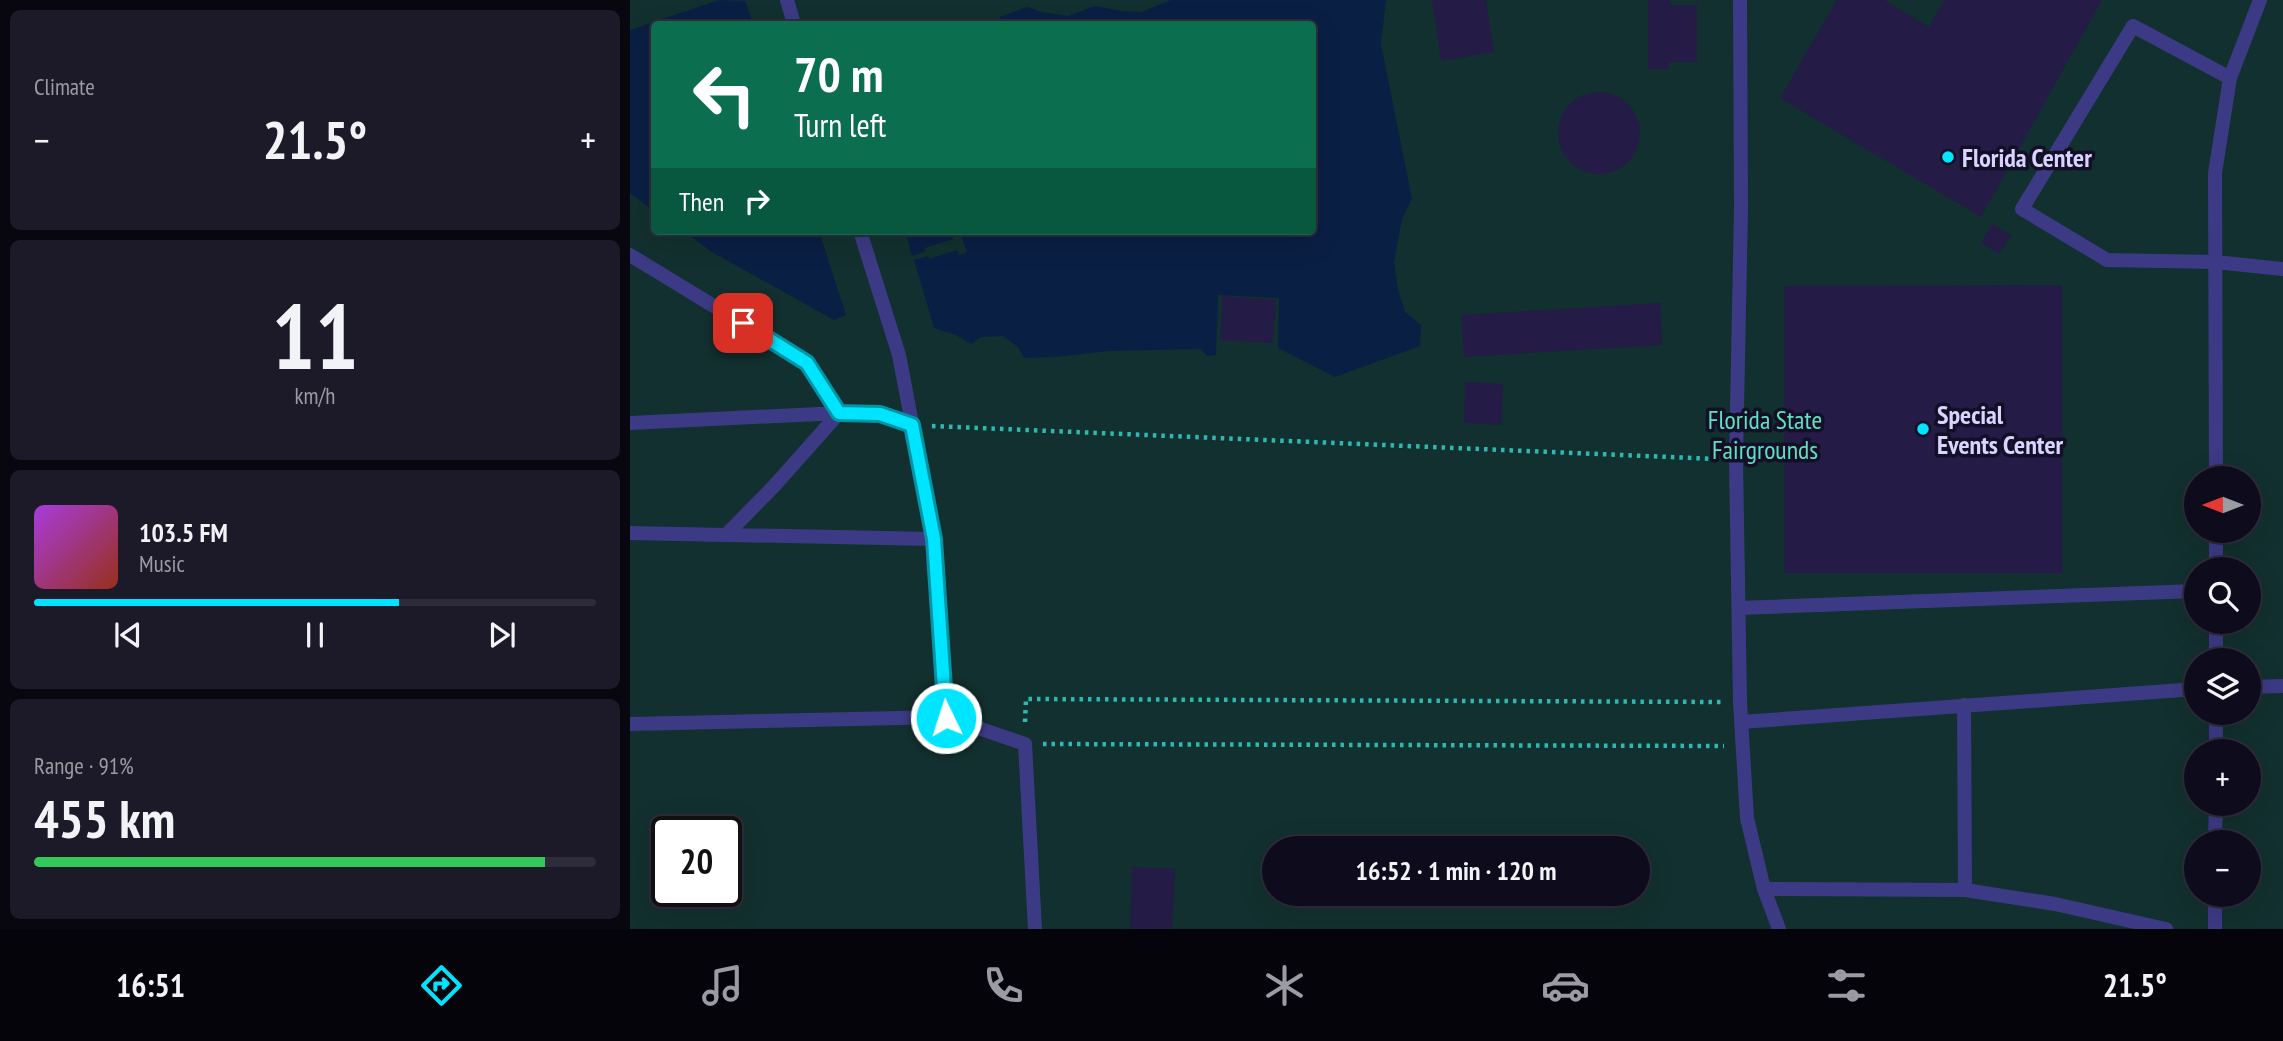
<!DOCTYPE html>
<meta charset="utf-8">
<style>
body{margin:0;font-family:"PT Sans Narrow",sans-serif;background:#1c1929;color:#f1f3f6;height:100vh;display:flex;flex-direction:column;font-size:26px;white-space:nowrap}
*{box-sizing:border-box;margin:0}
p{font-size:23px;color:#9b9ba3}
.icon{flex:none;width:38px;height:38px;fill:none;stroke:currentColor;stroke-width:2;stroke-linecap:round;stroke-linejoin:round}
.map{position:relative;flex:1;overflow:hidden}
.sheet{display:flex;flex-direction:column;gap:10px;padding:10px;background:#08060f;width:630px}
.sheet>*{flex:none}
.guide{position:absolute;left:21px;top:21px;width:665px;height:214px;border-radius:7px;box-shadow:0 7px 28px #0002,0 0 0 2px #2e2b3b;background:#0b6e4f;color:#fff;overflow:hidden}
.needle{width:46px;rotate:270deg}
.controls{position:absolute;left:1554px;top:466px;display:grid;gap:14px}
.controls a{display:grid;place-items:center;width:77px;height:77px;border-radius:50%;background:#0e0b1c;box-shadow:0 7px 28px #0002,0 0 0 2px #2e2b3b;font-size:35px}
.speed{position:absolute;left:21px;top:816px;display:flex;gap:14px;font-size:35px;font-weight:700;text-align:center}
.speed>*{display:grid;place-content:center;width:91px;height:91px;border-radius:50%;background:#0e0b1c;box-shadow:0 7px 28px #0002,0 0 0 2px #2e2b3b;line-height:1}
.speed .limit{border:4px solid #111;border-radius:10px;background:#fff;color:#111}
.pin{position:absolute;display:grid;place-items:center;width:60px;height:60px;color:#fff;margin:-30px;border-radius:14px;box-shadow:0 4px 10px #0006}
.me{position:absolute;width:77px;margin:-38px;rotate:356deg;stroke-linejoin:round;filter:drop-shadow(0 0 5px #0008)}
.turn{display:flex;align-items:center;gap:24px;height:147px;padding:0 28px;font-size:32px}
.turn .icon{width:91px;height:91px;stroke-width:2.5}
.turn b{display:block;font-size:49px;line-height:60px}
.then{display:flex;align-items:center;height:66px;padding:0 28px;background:#0003;gap:14px;font-size:26px}
.big{font-size:52px;font-weight:700;line-height:1.1}
.sheet .tile{flex:1;display:flex;flex-direction:column;justify-content:center;gap:10px;min-width:0;padding:0 24px;border-radius:10px;background:#1c1929}
.sheet .dial{align-items:center;gap:0}
.dial b{font-size:91px;line-height:1}
.song{display:flex;align-items:center;gap:21px}
.cover{width:84px;height:84px;border-radius:10px;background:linear-gradient(135deg,hsl(280 70% 55%),hsl(10 70% 35%))}
.played{height:7px;border-radius:4px;background:linear-gradient(90deg,#00e5ff 65%,#2e2b3b 65%)}
.keys{display:flex;justify-content:space-around;direction:ltr}
.heat{display:flex;justify-content:space-between;align-items:center;font-size:38px;direction:ltr}
.charge{height:10px;border-radius:5px;background:linear-gradient(90deg,#34c759 91%,#2e2b3b 0)}
.trip{position:absolute;left:632px;top:836px;width:388px;height:70px;border-radius:35px;background:#0e0b1c;box-shadow:0 7px 28px #0002,0 0 0 2px #2e2b3b;font-weight:700;line-height:70px;text-align:center}
.dock{display:flex;height:112px;justify-content:space-around;align-items:center;background:#06040b;color:#9b9ba3}
.dock .icon{width:49px;height:49px}
.dock .active{color:#00e5ff}
.dock b{font-size:32px;color:#f1f3f6}
main{display:flex;flex:1;min-height:0}
.map>svg:first-child{display:block}
.green{fill:#12302f;fill-rule:evenodd}
.water{fill:#0a1f44}
.building{fill:#241b47}
.lines{fill:none;stroke-linecap:round;stroke-linejoin:round}
.path{stroke:#2fb8b0;stroke-width:4.5;stroke-dasharray:3.5 5;stroke-linecap:butt}
.lane{stroke:#3d3a85;stroke-width:14}
.route-casing{stroke:#0095a6;stroke-width:18}
.route{stroke:#00e5ff;stroke-width:12}
.poi-dot{fill:#00e5ff;stroke:#130f26;stroke-width:2.5}
.labels{text-anchor:middle;dominant-baseline:central;stroke-width:7;stroke-linejoin:round;paint-order:stroke}
.poi-label{font-size:26px;font-weight:bold;fill:#d9d4ff;stroke:#130f26;text-anchor:start}
.park-label{font-size:26px;fill:#5fe0c0;stroke:#130f26}
</style>
<main>
<section class="sheet">
<div class="tile"><p>Climate</p>
<div class="heat"><a>−</a><b class="big">21.5°</b><a>+</a></div>
</div>
<div class="tile dial"><b>11</b><p>km/h</p></div>
<div class="tile">
<div class="song"><i class="cover"></i><div><b>103.5 FM</b><p>Music</p></div></div>
<div class="played"></div>
<div class="keys"><svg class="icon" aria-label="previous" viewBox="0 0 24 24"><path d="M18 5L8 12l10 7zM5 5v14"/></svg><svg class="icon" aria-label="pause" viewBox="0 0 24 24"><path d="M8 5v14M16 5v14"/></svg><svg class="icon" aria-label="next" viewBox="0 0 24 24"><path d="M6 5l10 7-10 7zM19 5v14"/></svg></div>
</div>
<div class="tile"><p>Range · 91%</p><b class="big">455 km</b><div class="charge"></div></div>
</section>
<div class="map">
<svg width="1653" height="929" viewBox="0 0 1653 929">
<rect width="100%" height="100%" fill="#130f26"/>
<path class="green" d="M0 0H1653V929H0ZM24 24H682V231H24ZM1566 478H1619V530H1566ZM1566 569H1619V621H1566ZM1566 660H1619V712H1566ZM1566 751H1619V803H1566ZM37 831H96V891H37ZM1566 842H1619V894H1566ZM644 849H1008V894H644Z"/>
<path class="water" d="M89 0 115 1 123 24H24V211L0 193V30Z
M541 0H756L751 44 782 199 772 219 764 262 768 289 775 312 791 325 790 346 705 377 648 348 649 298 588 295 586 355 577 356 571 349 479 351 426 357 394 358 388 347 373 336 351 337 341 344 326 335 304 328 284 260 298 256 299 259 327 250 329 255 337 252 329 231H682V24H372L370 17 397 7 411 12 438 16 465 6 491 11 511 12Z
M53 231H189L216 315 204 320 82 252Z
M275 231H325L321 233 323 239 295 248 296 251 282 256Z"/>
<path class="building" d="M802 0H856L864 52 811 61Z
M1018 0H1040V5H1067V62H1039V69H1018Z
M1207 0H1254L1299 27 1314 0H1472L1351 217 1150 98Z
M928 133a41 41 0 1 1 82 0a41 41 0 1 1-82 0Z
M1362 224 1381 235 1369 254 1351 243Z
M1432 285V573H1154V286Z
M593 296 646 300 643 343 590 340Z
M1030 303 1032 345 834 357 831 315Z
M835 382 873 384 871 425 834 423Z
M502 867 545 869 542 929H500Z"/>
<g class="lines">
<path class="path" d="M302 426 1087 459
M395 722 396 699 1092 702
M413 744 1094 746"/>
<path class="lane" d="M157 0 164 24
M1110 0 1111 208 1106 460 1110 702 1117 818 1134 889 1149 929
M1600 78 1503 26 1392 209 1477 260 1585 262 1653 269
M230 231 269 355 304 539 316 717 395 744 405 929
M0 255 177 363 209 413 0 423
M1586 478 1585 173 1600 78 1630 0
M1586 530V569
M0 533 304 539
M96 535 145 485 209 413 250 414 282 425
M1109 608 1566 591
M1586 621V660
M1619 687 1653 686
M1334 705 1335 890
M1111 722 1566 689
M0 724 316 717
M1586 751V712
M1585 842 1586 803
M1134 889 1335 890 1425 904 1536 929
M1585 929V894"/>
</g>
<g class="lines">
<g class="route-casing">
<path id="route" d="M113 323 177 363 209 413 250 414 282 425 304 539 316 718"/>
</g>
<use href="#route" class="route"/>
</g>
<g class="poi-dot">
<circle cx="1318" cy="157" r="7"/>
<circle cx="1293" cy="429" r="7"/>
</g>
<g class="labels">
<g class="poi-label">
<text x="1332" y="157">Florida Center</text>
<text x="1307" y="414">Special<tspan x="1307" dy="30">Events Center</tspan></text>
</g>
<g class="park-label">
<text x="1135" y="419">Florida State<tspan x="1135" dy="30">Fairgrounds</tspan></text>
</g>
</g>
</svg>
<div class="controls">
<a><svg class="needle" viewBox="-14 -14 28 28"><path d="M0-13l5 13h-10z" fill="#e53935"/><path d="M0 13l5-13h-10z" fill="#9b9ba3"/></svg></a>
<a><svg class="icon" aria-label="search" viewBox="0 0 24 24"><circle cx="10" cy="10" r="6"/><path d="M15 15l6 6"/></svg></a>
<a><svg class="icon" aria-label="layers" viewBox="0 0 24 24"><path d="M12 4l9 5-9 5-9-5zM3 14l9 5 9-5"/></svg></a>
<a>+</a>
<a>−</a>
</div>
<div class="speed"><div class="limit">20</div></div>
<div class="pin" style="left:113px;top:323px;background:#d93025"><svg class="icon" aria-label="arrive" viewBox="0 0 24 24"><path d="M6 21V4h12l-3 4 3 4H6"/></svg></div>
<svg class="me" style="left:316px;top:718px" viewBox="-20 -20 40 40"><circle r="17" fill="#00e5ff" stroke="#fff" stroke-width="3"/><path d="M0-11L8 9 0 5-8 9z" fill="#fff"/></svg>
<div class="trip">16:52 · 1 min · 120 m</div>
<div class="guide">
<div class="turn"><svg class="icon" aria-label="left" viewBox="0 0 24 24"><path d="M17 20v-9H6M10 6l-5 5 5 5"/></svg><div><b>70 m</b>Turn left</div></div>
<div class="then">Then<svg class="icon" aria-label="right" viewBox="0 0 24 24"><path d="M7 20v-9h11M14 6l5 5-5 5"/></svg></div>
</div>
</div>
</main>
<nav class="dock">
<b>16:51</b>
<svg class="icon active" aria-label="directions" viewBox="0 0 24 24"><path d="M12 3l9 9-9 9-9-9zM9 14v-3h6M13 9l2 2-2 2"/></svg>
<svg class="icon" aria-label="music" viewBox="0 0 24 24"><path d="M9 18V5l10-2v13"/><circle cx="6" cy="18" r="3"/><circle cx="16" cy="16" r="3"/></svg>
<svg class="icon" aria-label="phone" viewBox="0 0 24 24"><path d="M5 4h4l2 5-3 2q2 4 5 5l2-3 5 2v4C11 20 4 13 5 4z"/></svg>
<svg class="icon" aria-label="climate" viewBox="0 0 24 24"><path d="M12 3v18M4 7l16 10M4 17L20 7"/></svg>
<svg class="icon" aria-label="car" viewBox="0 0 24 24"><path d="M5 17H2v-5l4-1 3-4h7l3 4 3 1v5h-3M9 17h6M6 11h13"/><circle cx="7" cy="17" r="2"/><circle cx="17" cy="17" r="2"/></svg>
<svg class="icon" aria-label="filters" viewBox="0 0 24 24"><path d="M4 7h16M4 17h16"/><circle cx="9" cy="7" r="2"/><circle cx="15" cy="17" r="2"/></svg>
<b>21.5°</b>
</nav>
